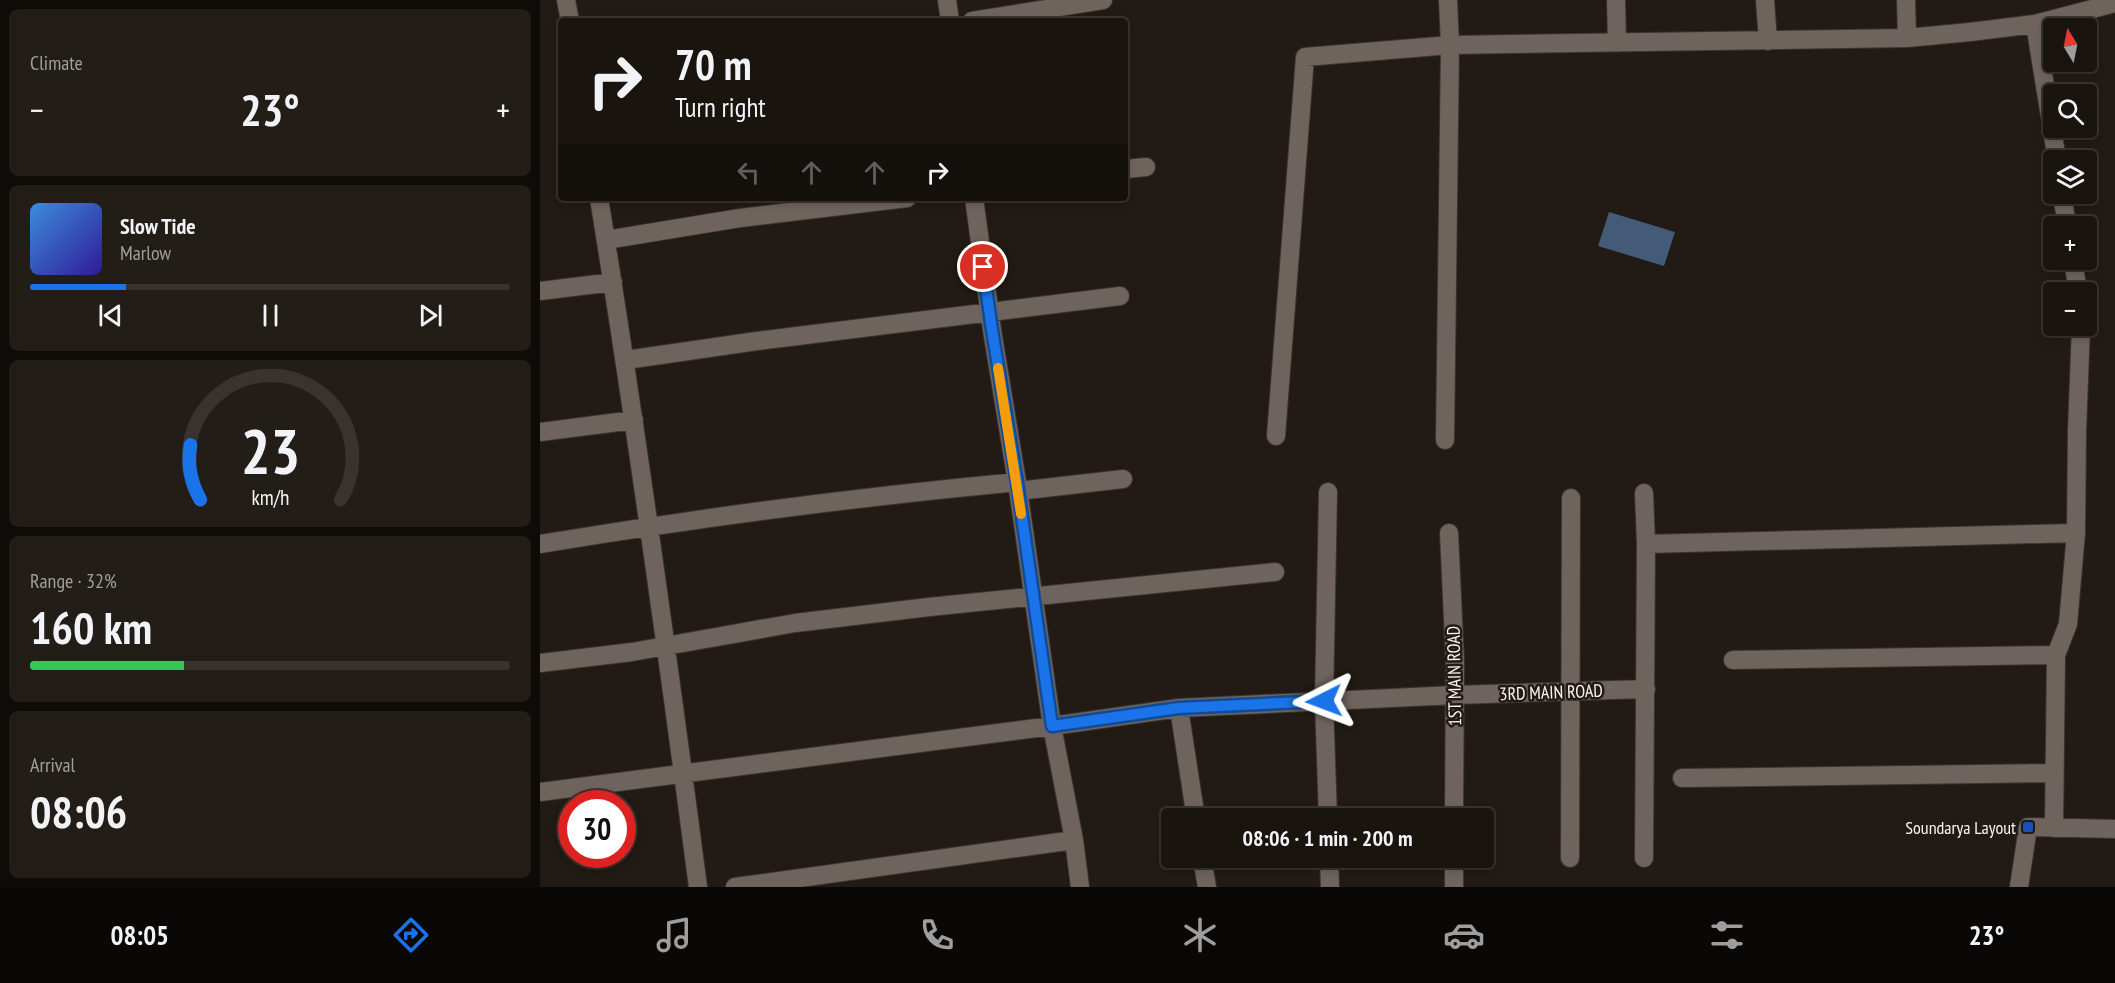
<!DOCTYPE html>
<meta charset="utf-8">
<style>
body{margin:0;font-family:"PT Sans Narrow",sans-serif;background:#231d18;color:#f1f3f6;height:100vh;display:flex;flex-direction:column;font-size:22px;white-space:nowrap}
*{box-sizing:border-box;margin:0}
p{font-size:20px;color:#9f9e9e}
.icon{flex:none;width:33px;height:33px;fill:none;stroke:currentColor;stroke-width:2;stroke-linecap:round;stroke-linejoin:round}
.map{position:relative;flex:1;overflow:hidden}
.sheet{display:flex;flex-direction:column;gap:9px;padding:9px;background:#0e0b08;width:540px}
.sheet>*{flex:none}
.guide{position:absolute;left:18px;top:18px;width:570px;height:183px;border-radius:6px;box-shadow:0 3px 9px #0003,0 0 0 2px #38332f;background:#1a140f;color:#f1f3f6;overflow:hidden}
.needle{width:39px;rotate:350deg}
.tools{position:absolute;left:1503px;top:18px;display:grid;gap:12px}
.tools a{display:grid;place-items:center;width:54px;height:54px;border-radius:6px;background:#1a140f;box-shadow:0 3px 9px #0003,0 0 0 2px #38332f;font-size:30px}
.speed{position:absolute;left:18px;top:790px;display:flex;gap:12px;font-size:30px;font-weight:700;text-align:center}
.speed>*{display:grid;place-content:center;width:78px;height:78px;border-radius:50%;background:#1a140f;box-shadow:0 3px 9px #0003,0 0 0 2px #38332f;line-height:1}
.speed .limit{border:9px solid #d22;background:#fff;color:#111}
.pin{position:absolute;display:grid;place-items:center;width:51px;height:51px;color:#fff;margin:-26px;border:3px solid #fff;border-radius:50%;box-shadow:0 2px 6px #0007}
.me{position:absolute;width:66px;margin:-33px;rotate:267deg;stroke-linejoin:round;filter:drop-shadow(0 0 4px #0008)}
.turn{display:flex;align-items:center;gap:21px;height:126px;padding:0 18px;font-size:27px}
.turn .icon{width:78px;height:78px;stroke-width:2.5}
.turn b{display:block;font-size:42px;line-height:51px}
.lanes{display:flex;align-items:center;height:57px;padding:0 18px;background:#0003;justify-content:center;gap:30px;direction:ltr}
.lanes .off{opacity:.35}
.big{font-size:45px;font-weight:700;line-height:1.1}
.sheet .widget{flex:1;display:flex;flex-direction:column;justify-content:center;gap:9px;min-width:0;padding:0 21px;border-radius:9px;background:#231d18}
.sheet .dial{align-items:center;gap:0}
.dial svg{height:156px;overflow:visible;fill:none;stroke:#38332f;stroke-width:7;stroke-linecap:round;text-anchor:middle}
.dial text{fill:#f1f3f6;stroke:none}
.song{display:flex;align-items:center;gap:18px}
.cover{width:72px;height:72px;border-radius:9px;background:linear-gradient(135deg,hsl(210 70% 55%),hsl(250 70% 35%))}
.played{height:6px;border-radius:3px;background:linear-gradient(90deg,#1a73e8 20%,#38332f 20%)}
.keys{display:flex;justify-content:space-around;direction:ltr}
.heat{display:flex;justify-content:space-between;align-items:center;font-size:33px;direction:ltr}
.charge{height:9px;border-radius:4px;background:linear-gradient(90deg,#34c759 32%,#38332f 0)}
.trip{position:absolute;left:621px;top:808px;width:333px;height:60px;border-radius:6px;background:#1a140f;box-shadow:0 3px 9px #0003,0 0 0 2px #38332f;font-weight:700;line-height:60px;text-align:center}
.tab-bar{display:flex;height:96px;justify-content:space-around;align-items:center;background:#0a0806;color:#9f9e9e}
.tab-bar .icon{width:42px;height:42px}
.tab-bar .active{color:#1a73e8}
.tab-bar b{font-size:27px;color:#f1f3f6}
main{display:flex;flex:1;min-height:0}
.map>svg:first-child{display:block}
.water{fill:#435b77}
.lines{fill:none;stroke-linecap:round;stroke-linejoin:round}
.minor-casing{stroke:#3b3532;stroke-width:20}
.minor{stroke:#6e645d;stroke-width:18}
.route-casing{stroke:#114b97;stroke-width:15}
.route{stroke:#1a73e8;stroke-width:10}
.slow{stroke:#f59e0b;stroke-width:10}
.transit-dot{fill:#1a4fb4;stroke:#221a14;stroke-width:2}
.labels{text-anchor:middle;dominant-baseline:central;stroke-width:5;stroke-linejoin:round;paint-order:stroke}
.street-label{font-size:18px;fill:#faf4f0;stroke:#221a14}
.poi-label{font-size:18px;fill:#faf4f0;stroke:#221a14;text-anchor:end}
</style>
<main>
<section class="sheet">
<div class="widget"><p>Climate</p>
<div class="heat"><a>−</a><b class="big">23°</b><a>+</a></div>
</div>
<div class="widget">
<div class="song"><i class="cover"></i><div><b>Slow Tide</b><p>Marlow</p></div></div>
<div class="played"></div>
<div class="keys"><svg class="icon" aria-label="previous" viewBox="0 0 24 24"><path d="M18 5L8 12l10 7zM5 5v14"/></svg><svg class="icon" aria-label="pause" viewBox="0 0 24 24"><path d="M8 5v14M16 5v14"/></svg><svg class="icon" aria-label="next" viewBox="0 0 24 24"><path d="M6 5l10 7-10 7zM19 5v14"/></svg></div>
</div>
<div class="widget dial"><svg viewBox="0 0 100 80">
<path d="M14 69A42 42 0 1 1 86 69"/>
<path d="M14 69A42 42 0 0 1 9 41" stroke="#1a73e8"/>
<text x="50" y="56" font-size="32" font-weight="700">23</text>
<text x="50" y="72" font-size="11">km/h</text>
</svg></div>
<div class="widget"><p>Range · 32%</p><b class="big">160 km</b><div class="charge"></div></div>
<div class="widget"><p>Arrival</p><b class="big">08:06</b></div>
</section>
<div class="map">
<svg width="1575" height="887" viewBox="0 0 1575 887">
<rect width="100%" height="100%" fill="#221a14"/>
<path class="water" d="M1069 212 1135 232 1124 266 1058 246Z"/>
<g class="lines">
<g class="minor-casing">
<path id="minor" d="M26 0 30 21
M407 0 410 21
M1076 0 1077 41
M1225 0 1228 41
M1366 0 1367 38
M432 21 563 0
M1495 24 1517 160
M585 169 606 167
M1522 194 1527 226
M59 198C96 427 128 657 158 887
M434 198 452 330 477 482 512 726 534 840 540 887
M66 240 200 218 367 198
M1533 260 1538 292
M0 291 73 282
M86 360 217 341 580 296
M0 432 94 420
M736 436 765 57 910 45 1367 38 1430 32 1495 24 1575 3
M905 440 910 45 908 0
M478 491 583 479
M788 492 784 701 788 819
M1104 493 1106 544
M909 533 915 662 914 819
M0 544C158 518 317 497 477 482
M1193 660 1516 655
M0 663 92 652 255 623 389 607 735 572
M639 708 656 819
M1142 778 1514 773
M0 792 512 726 639 708 915 695 1106 689
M1514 828 1516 655 1528 624 1536 533 1537 431 1541 326
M662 858 667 887
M789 858 790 887
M1030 858 1031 498
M1104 858 1106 544 1536 533
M195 887 534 840
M914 887V858
M1479 887 1488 827 1575 829"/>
</g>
<use href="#minor" class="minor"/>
</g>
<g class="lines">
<g class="route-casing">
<path id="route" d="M443 267 452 330 477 482 512 726 639 708 784 701"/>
</g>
<use href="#route" class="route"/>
<path class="slow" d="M458 368 481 514"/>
</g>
<rect class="transit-dot" x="1482" y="821" width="12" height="12" rx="3"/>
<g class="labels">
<g class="street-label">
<text transform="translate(914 676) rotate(-91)">1ST MAIN ROAD</text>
<text transform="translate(1011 692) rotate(-2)">3RD MAIN ROAD</text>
</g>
<g class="poi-label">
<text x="1476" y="827">Soundarya Layout</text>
</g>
</g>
</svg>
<div class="tools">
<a><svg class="needle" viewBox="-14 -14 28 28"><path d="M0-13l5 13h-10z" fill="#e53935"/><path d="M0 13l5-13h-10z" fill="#9f9e9e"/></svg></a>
<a><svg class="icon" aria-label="search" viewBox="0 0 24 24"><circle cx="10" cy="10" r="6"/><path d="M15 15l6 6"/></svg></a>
<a><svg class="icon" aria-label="layers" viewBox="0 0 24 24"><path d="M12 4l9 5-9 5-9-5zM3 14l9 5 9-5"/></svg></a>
<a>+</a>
<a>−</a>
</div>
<div class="speed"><div class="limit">30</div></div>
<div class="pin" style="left:443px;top:267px;background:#d93025"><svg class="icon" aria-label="arrive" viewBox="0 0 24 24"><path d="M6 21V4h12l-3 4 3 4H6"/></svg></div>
<svg class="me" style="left:784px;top:701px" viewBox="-20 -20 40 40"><path d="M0-17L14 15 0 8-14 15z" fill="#1a73e8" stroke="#fff" stroke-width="4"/></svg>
<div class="trip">08:06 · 1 min · 200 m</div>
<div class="guide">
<div class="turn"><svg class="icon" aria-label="right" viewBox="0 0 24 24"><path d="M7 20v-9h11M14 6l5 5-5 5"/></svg><div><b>70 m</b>Turn right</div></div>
<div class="lanes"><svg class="icon off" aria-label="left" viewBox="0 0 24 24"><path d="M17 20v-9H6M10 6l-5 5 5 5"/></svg><svg class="icon off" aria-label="ahead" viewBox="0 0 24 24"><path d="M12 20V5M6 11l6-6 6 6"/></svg><svg class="icon off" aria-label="ahead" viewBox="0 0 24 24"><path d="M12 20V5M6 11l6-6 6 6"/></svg><svg class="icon" aria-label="right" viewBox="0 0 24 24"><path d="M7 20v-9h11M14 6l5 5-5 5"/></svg></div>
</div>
</div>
</main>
<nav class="tab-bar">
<b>08:05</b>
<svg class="icon active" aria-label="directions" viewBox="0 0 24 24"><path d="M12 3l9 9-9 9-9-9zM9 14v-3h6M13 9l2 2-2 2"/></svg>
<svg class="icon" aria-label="music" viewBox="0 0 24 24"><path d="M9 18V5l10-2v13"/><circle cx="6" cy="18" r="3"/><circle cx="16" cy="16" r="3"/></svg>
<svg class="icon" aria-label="phone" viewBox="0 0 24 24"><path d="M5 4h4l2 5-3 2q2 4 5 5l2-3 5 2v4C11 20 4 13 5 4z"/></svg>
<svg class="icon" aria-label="climate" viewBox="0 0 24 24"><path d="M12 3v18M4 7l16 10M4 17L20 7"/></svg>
<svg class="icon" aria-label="car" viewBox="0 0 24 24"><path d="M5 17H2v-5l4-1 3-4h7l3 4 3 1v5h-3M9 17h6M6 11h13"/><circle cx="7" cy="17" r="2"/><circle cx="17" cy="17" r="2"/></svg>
<svg class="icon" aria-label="filters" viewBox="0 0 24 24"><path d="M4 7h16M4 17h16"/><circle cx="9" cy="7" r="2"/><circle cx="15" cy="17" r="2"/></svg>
<b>23°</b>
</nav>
